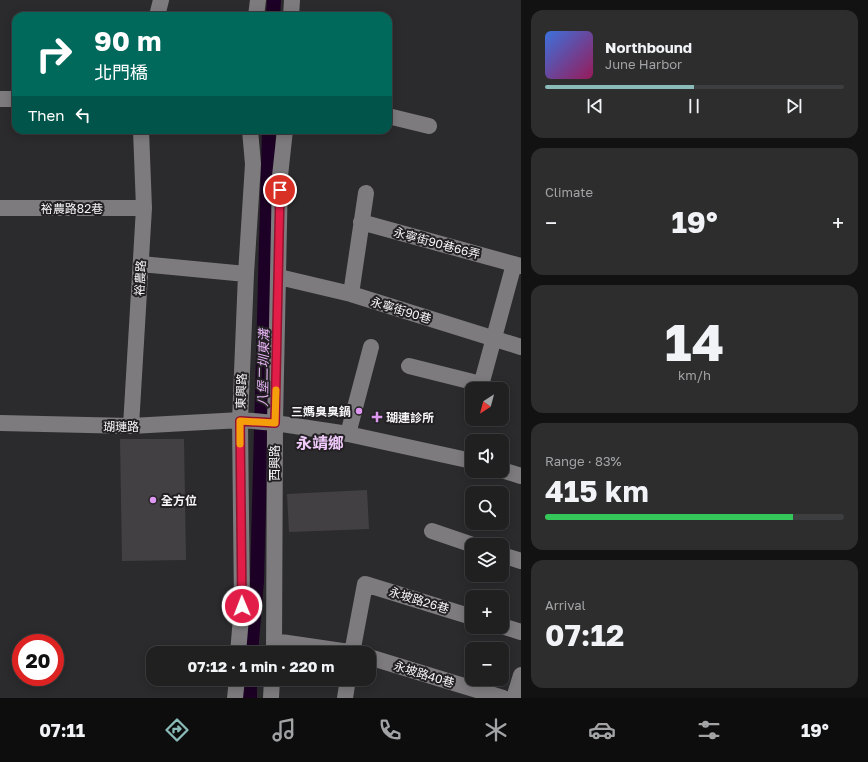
<!DOCTYPE html>
<meta charset="utf-8">
<style>
body{margin:0;font-family:"Golos Text","Noto Sans TC",sans-serif;background:#2d2d2e;color:#f1f3f6;height:100vh;display:flex;flex-direction:column;font-size:15px;white-space:nowrap}
*{box-sizing:border-box;margin:0}
p{font-size:13px;color:#a2a3a5}
.icon{flex:none;width:22px;height:22px;fill:none;stroke:currentColor;stroke-width:2;stroke-linecap:round;stroke-linejoin:round}
.map{position:relative;flex:1;overflow:hidden}
.panel{display:flex;flex-direction:column;gap:10px;padding:10px;background:#121212;width:347px}
.panel>*{flex:none}
.banner{position:absolute;left:12px;top:12px;width:380px;height:122px;border-radius:12px;box-shadow:0 2px 10px #0003,0 0 0 1px #3d3e3f;background:#00695c;color:#fff;overflow:hidden}
.needle{width:26px;rotate:216deg}
.buttons{position:absolute;left:465px;top:382px;display:grid;gap:8px}
.buttons a{display:grid;place-items:center;width:44px;height:44px;border-radius:8px;background:#202021;box-shadow:0 2px 10px #0003,0 0 0 1px #3d3e3f;font-size:20px}
.speed{position:absolute;left:12px;top:634px;display:flex;gap:8px;font-size:20px;font-weight:700;text-align:center}
.speed>*{display:grid;place-content:center;width:52px;height:52px;border-radius:50%;background:#202021;box-shadow:0 2px 10px #0003,0 0 0 1px #3d3e3f;line-height:1}
.speed .limit{border:6px solid #d22;background:#fff;color:#111}
.pin{position:absolute;display:grid;place-items:center;width:34px;height:34px;color:#fff;margin:-17px;border:2px solid #fff;border-radius:50%;box-shadow:0 1px 4px #0007}
.me{position:absolute;width:44px;margin:-22px;rotate:359deg;stroke-linejoin:round;filter:drop-shadow(0 0 3px #0008)}
.turn{display:flex;align-items:center;gap:14px;height:84px;padding:0 16px;font-size:18px}
.turn .icon{width:52px;height:52px;stroke-width:2.5}
.turn b{display:block;font-size:28px;line-height:34px}
.then{display:flex;align-items:center;height:38px;padding:0 16px;background:#0003;gap:8px;font-size:15px}
.big{font-size:30px;font-weight:700;line-height:1.1}
.panel .card{flex:1;display:flex;flex-direction:column;justify-content:center;gap:6px;min-width:0;padding:0 14px;border-radius:12px;background:#2d2d2e}
.panel .dial{align-items:center;gap:0}
.dial b{font-size:52px;line-height:1}
.song{display:flex;align-items:center;gap:12px}
.cover{width:48px;height:48px;border-radius:6px;background:linear-gradient(135deg,hsl(220 70% 55%),hsl(330 70% 35%))}
.played{height:4px;border-radius:2px;background:linear-gradient(90deg,#8bbbb9 50%,#3d3e3f 50%)}
.keys{display:flex;justify-content:space-around;direction:ltr}
.heat{display:flex;justify-content:space-between;align-items:center;font-size:22px;direction:ltr}
.charge{height:6px;border-radius:3px;background:linear-gradient(90deg,#34c759 83%,#3d3e3f 0)}
.trip{position:absolute;left:146px;top:646px;width:230px;height:40px;border-radius:12px;background:#202021;box-shadow:0 2px 10px #0003,0 0 0 1px #3d3e3f;font-weight:700;line-height:40px;text-align:center}
.menu{display:flex;height:64px;justify-content:space-around;align-items:center;background:#0d0d0d;color:#a2a3a5}
.menu .icon{width:28px;height:28px}
.menu .selected{color:#8bbbb9}
.menu b{font-size:18px;color:#f1f3f6}
main{display:flex;flex:1;min-height:0}
.map>svg:first-child{display:block}
.lines{fill:none;stroke-linecap:round;stroke-linejoin:round}
.canal{stroke:#1d0025;stroke-width:14}
.building{fill:#424043}
.minor{stroke:#7d7b7d;stroke-width:16}
.route-casing{stroke:#92132f;stroke-width:10}
.route{stroke:#e11d48;stroke-width:7}
.slow{stroke:#f59e0b;stroke-width:7}
.poi-dot{fill:#de98f2;stroke:#222022;stroke-width:1.5}
.labels{text-anchor:middle;dominant-baseline:central;stroke-width:4;stroke-linejoin:round;paint-order:stroke}
.street-label{font-size:12px;fill:#f5f4f6;stroke:#222022}
.poi-label{font-size:12px;font-weight:bold;fill:#f5f4f6;stroke:#222022;text-anchor:start}
.water-label{font-size:13px;font-style:italic;fill:#e7b3f6;stroke:#222022}
.district-label{font-size:16px;font-weight:bold;fill:#f1cafc;stroke:#222022}
</style>
<main>
<div class="map">
<svg width="521" height="698" viewBox="0 0 521 698">
<rect width="100%" height="100%" fill="#2b2a2c"/>
<g class="lines">
<path class="canal" d="M273 16 274 0
M251 653 257 581 269 130
M250 698V679"/>
</g>
<path class="building" d="M120 439H184L186 560 122 561Z
M367 490 369 529 289 532 287 494Z"/>
<g class="lines">
<path class="minor" d="M157 16 161 0
M256 16 258 0
M291 16 292 0
M0 99H16
M388 116 429 126
M0 208H144
M361 222 521 266
M141 264 246 274
M279 277 351 294 521 347
M351 294 366 193
M409 366 481 384
M480 389 514 264
M0 423 131 426 241 420 275 423 348 434 472 461
M131 426 144 208 141 130
M348 434 371 347
M502 470 521 476
M432 531 473 545
M502 555 521 561
M502 626 521 632
M274 641 356 653
M238 653 242 606 240 421 246 274 253 164 250 130
M274 653 275 423 280 176 285 130
M352 653 365 584 472 617
M369 657 503 698
M235 698 237 679
M271 698 272 679
M345 698 348 679
M514 698 521 675"/>
</g>
<g class="lines">
<g class="route-casing">
<path id="route" d="M242 606 240 421 275 423 280 190"/>
</g>
<use href="#route" class="route"/>
<path class="slow" d="M240 444V421L275 423 276 390"/>
</g>
<g class="poi-dot">
<circle cx="359" cy="411" r="4"/>
<path d="M375 411h4v4h4v4h-4v4h-4v-4h-4v-4h4z"/>
<circle cx="153" cy="500" r="4"/>
</g>
<g class="labels">
<g class="street-label">
<text x="72" y="208">裕農路82巷</text>
<text transform="translate(437 243) rotate(15)">永寧街90巷66弄</text>
<text transform="translate(140 278) rotate(-87)">裕農路</text>
<text transform="translate(401 310) rotate(17)">永寧街90巷</text>
<text transform="translate(241 391) rotate(-88)">東興路</text>
<text x="121" y="426">瑚璉路</text>
<text transform="translate(274 463) rotate(-90)">西興路</text>
<text transform="translate(419 600) rotate(17)">永坡路26巷</text>
<text transform="translate(424 674) rotate(17)">永坡路40巷</text>
</g>
<g class="poi-label">
<text x="351" y="411" text-anchor="end">三媽臭臭鍋</text>
<text x="386" y="417">瑚連診所</text>
<text x="161" y="500">全方位</text>
</g>
<g class="water-label">
<text transform="translate(263 368) rotate(-89)">八堡二圳東溝</text>
</g>
<g class="district-label">
<text x="320" y="443">永靖鄉</text>
</g>
</g>
</svg>
<div class="buttons">
<a><svg class="needle" viewBox="-14 -14 28 28"><path d="M0-13l5 13h-10z" fill="#e53935"/><path d="M0 13l5-13h-10z" fill="#a2a3a5"/></svg></a>
<a><svg class="icon" aria-label="sound" viewBox="0 0 24 24"><path d="M4 9h4l5-4v14l-5-4H4zM17 9q2 3 0 6"/></svg></a>
<a><svg class="icon" aria-label="search" viewBox="0 0 24 24"><circle cx="10" cy="10" r="6"/><path d="M15 15l6 6"/></svg></a>
<a><svg class="icon" aria-label="layers" viewBox="0 0 24 24"><path d="M12 4l9 5-9 5-9-5zM3 14l9 5 9-5"/></svg></a>
<a>+</a>
<a>−</a>
</div>
<div class="speed"><div class="limit">20</div></div>
<div class="pin" style="left:280px;top:190px;background:#d93025"><svg class="icon" aria-label="arrive" viewBox="0 0 24 24"><path d="M6 21V4h12l-3 4 3 4H6"/></svg></div>
<svg class="me" style="left:242px;top:606px" viewBox="-20 -20 40 40"><circle r="17" fill="#e11d48" stroke="#fff" stroke-width="3"/><path d="M0-11L8 9 0 5-8 9z" fill="#fff"/></svg>
<div class="trip">07:12 · 1 min · 220 m</div>
<div class="banner">
<div class="turn"><svg class="icon" aria-label="right" viewBox="0 0 24 24"><path d="M7 20v-9h11M14 6l5 5-5 5"/></svg><div><b>90 m</b>北門橋</div></div>
<div class="then">Then<svg class="icon" aria-label="left" viewBox="0 0 24 24"><path d="M17 20v-9H6M10 6l-5 5 5 5"/></svg></div>
</div>
</div>
<section class="panel">
<div class="card">
<div class="song"><i class="cover"></i><div><b>Northbound</b><p>June Harbor</p></div></div>
<div class="played"></div>
<div class="keys"><svg class="icon" aria-label="previous" viewBox="0 0 24 24"><path d="M18 5L8 12l10 7zM5 5v14"/></svg><svg class="icon" aria-label="pause" viewBox="0 0 24 24"><path d="M8 5v14M16 5v14"/></svg><svg class="icon" aria-label="next" viewBox="0 0 24 24"><path d="M6 5l10 7-10 7zM19 5v14"/></svg></div>
</div>
<div class="card"><p>Climate</p>
<div class="heat"><a>−</a><b class="big">19°</b><a>+</a></div>
</div>
<div class="card dial"><b>14</b><p>km/h</p></div>
<div class="card"><p>Range · 83%</p><b class="big">415 km</b><div class="charge"></div></div>
<div class="card"><p>Arrival</p><b class="big">07:12</b></div>
</section>
</main>
<nav class="menu">
<b>07:11</b>
<svg class="icon selected" aria-label="directions" viewBox="0 0 24 24"><path d="M12 3l9 9-9 9-9-9zM9 14v-3h6M13 9l2 2-2 2"/></svg>
<svg class="icon" aria-label="music" viewBox="0 0 24 24"><path d="M9 18V5l10-2v13"/><circle cx="6" cy="18" r="3"/><circle cx="16" cy="16" r="3"/></svg>
<svg class="icon" aria-label="phone" viewBox="0 0 24 24"><path d="M5 4h4l2 5-3 2q2 4 5 5l2-3 5 2v4C11 20 4 13 5 4z"/></svg>
<svg class="icon" aria-label="climate" viewBox="0 0 24 24"><path d="M12 3v18M4 7l16 10M4 17L20 7"/></svg>
<svg class="icon" aria-label="car" viewBox="0 0 24 24"><path d="M5 17H2v-5l4-1 3-4h7l3 4 3 1v5h-3M9 17h6M6 11h13"/><circle cx="7" cy="17" r="2"/><circle cx="17" cy="17" r="2"/></svg>
<svg class="icon" aria-label="filters" viewBox="0 0 24 24"><path d="M4 7h16M4 17h16"/><circle cx="9" cy="7" r="2"/><circle cx="15" cy="17" r="2"/></svg>
<b>19°</b>
</nav>
